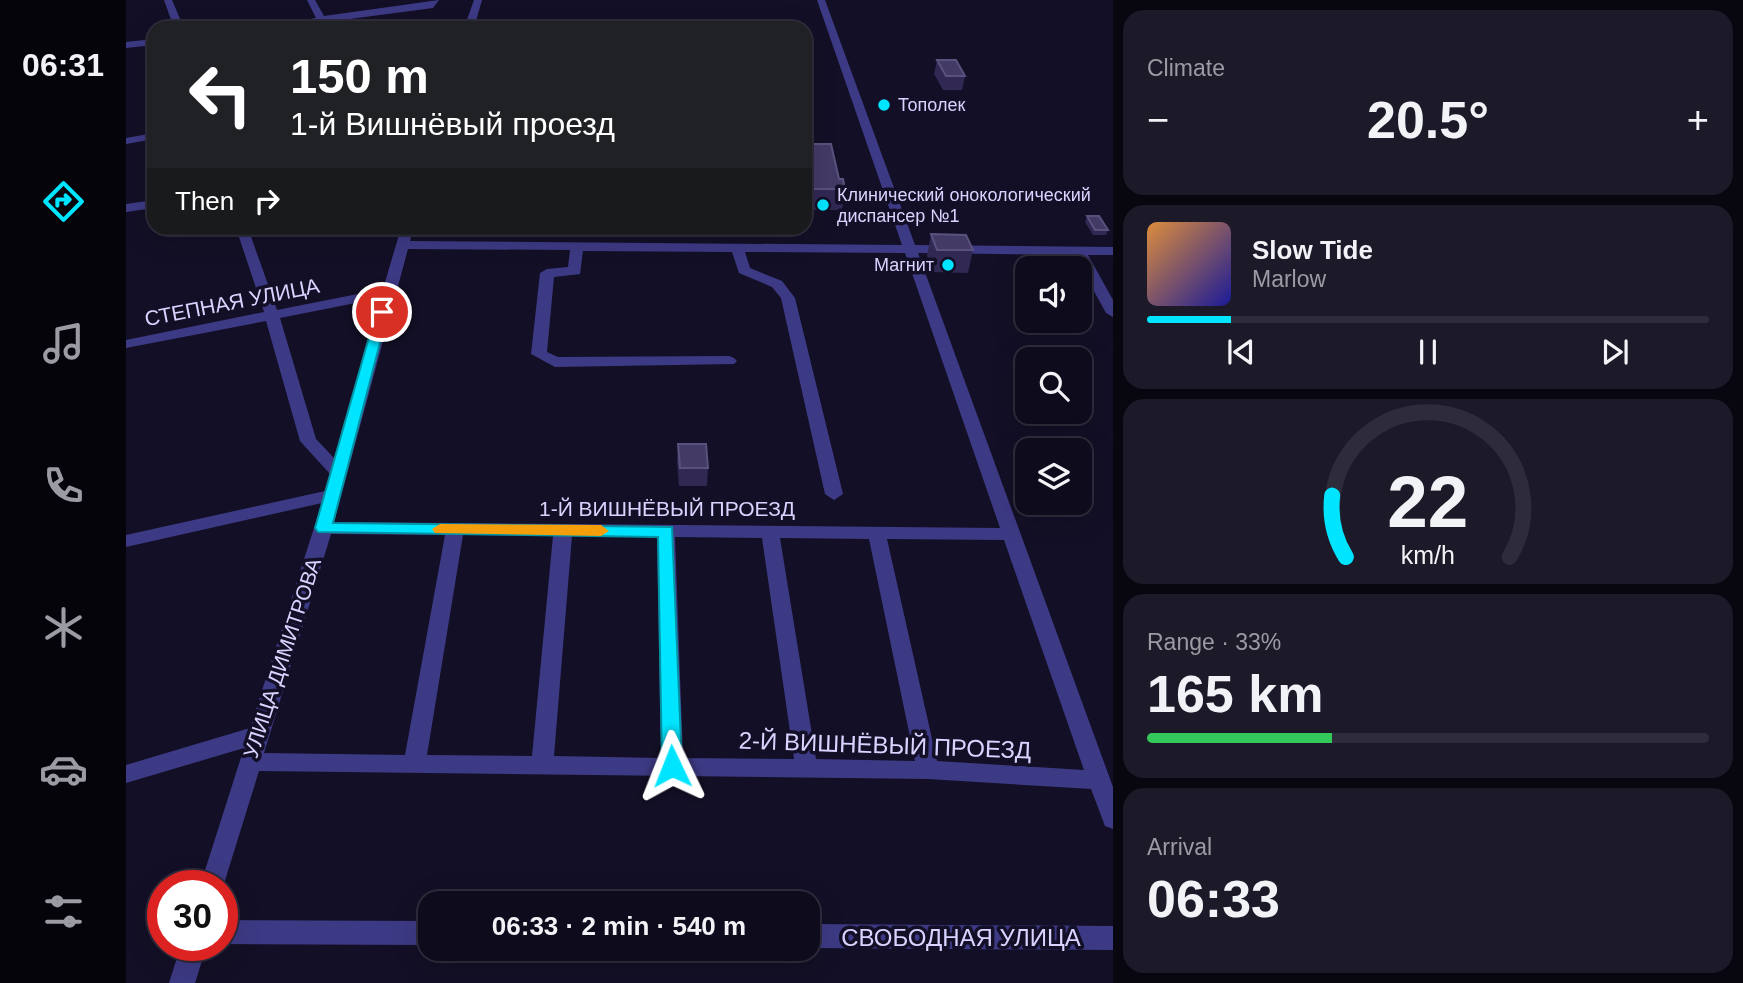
<!DOCTYPE html>
<meta charset="utf-8">
<style>
body{margin:0;font-family:Arial,sans-serif;background:#1c1929;color:#f1f3f6;height:100vh;display:flex;flex-direction:column;font-size:26px;white-space:nowrap}
*{box-sizing:border-box;margin:0}
p{font-size:23px;color:#9b9ba3}
.icon{flex:none;width:38px;height:38px;fill:none;stroke:currentColor;stroke-width:2;stroke-linecap:round;stroke-linejoin:round}
.map{position:relative;flex:1;overflow:hidden}
.details{display:flex;flex-direction:column;gap:10px;padding:10px;background:#08060f;width:630px}
.details>*{flex:none}
.hud{position:absolute;left:21px;top:21px;width:665px;height:214px;border-radius:21px;box-shadow:0 7px 28px #0002,0 0 0 2px #2e2b3b;background:#202124;color:#fff;overflow:hidden}
.fabs{position:absolute;left:889px;top:256px;display:grid;gap:14px}
.fabs a{display:grid;place-items:center;width:77px;height:77px;border-radius:14px;background:#0e0b1c;box-shadow:0 7px 28px #0002,0 0 0 2px #2e2b3b;font-size:35px}
.speed{position:absolute;left:21px;top:870px;display:flex;gap:14px;font-size:35px;font-weight:700;text-align:center}
.speed>*{display:grid;place-content:center;width:91px;height:91px;border-radius:50%;background:#0e0b1c;box-shadow:0 7px 28px #0002,0 0 0 2px #2e2b3b;line-height:1}
.speed .limit{border:10px solid #d22;background:#fff;color:#111}
.pin{position:absolute;display:grid;place-items:center;width:60px;height:60px;color:#fff;margin:-30px;border:4px solid #fff;border-radius:50%;box-shadow:0 2px 7px #0007}
.me{position:absolute;width:77px;margin:-38px;rotate:358deg;stroke-linejoin:round;filter:drop-shadow(0 0 5px #0008)}
.turn{display:flex;align-items:center;gap:24px;height:147px;padding:0 28px;font-size:32px}
.turn .icon{width:91px;height:91px;stroke-width:2.5}
.turn b{display:block;font-size:49px;line-height:60px}
.then{display:flex;align-items:center;height:66px;padding:0 28px;background:#0003;gap:14px;font-size:26px}
.big{font-size:52px;font-weight:700;line-height:1.1}
.details .widget{flex:1;display:flex;flex-direction:column;justify-content:center;gap:10px;min-width:0;padding:0 24px;border-radius:21px;background:#1c1929}
.details .dial{align-items:center;gap:0}
.dial svg{height:182px;overflow:visible;fill:none;stroke:#2e2b3b;stroke-width:7;stroke-linecap:round;text-anchor:middle}
.dial text{fill:#f1f3f6;stroke:none}
.song{display:flex;align-items:center;gap:21px}
.cover{width:84px;height:84px;border-radius:10px;background:linear-gradient(135deg,hsl(30 70% 55%),hsl(240 70% 35%))}
.played{height:7px;border-radius:4px;background:linear-gradient(90deg,#00e5ff 15%,#2e2b3b 15%)}
.keys{display:flex;justify-content:space-around;direction:ltr}
.heat{display:flex;justify-content:space-between;align-items:center;font-size:38px;direction:ltr}
.charge{height:10px;border-radius:5px;background:linear-gradient(90deg,#34c759 33%,#2e2b3b 0)}
.trip{position:absolute;left:292px;top:891px;width:402px;height:70px;border-radius:21px;background:#0e0b1c;box-shadow:0 7px 28px #0002,0 0 0 2px #2e2b3b;font-weight:700;line-height:70px;text-align:center}
main{display:flex;flex:1;min-height:0}
.tabs{display:flex;flex-direction:column;width:126px;justify-content:space-around;align-items:center;background:#06040b;color:#9b9ba3}
.tabs .icon{width:49px;height:49px}
.tabs .current{color:#00e5ff}
.tabs b{font-size:32px;color:#f1f3f6}
.map>svg:first-child{display:block}
.lines{fill:none;stroke-linecap:round;stroke-linejoin:round}
.minor{fill:#3d3a85;fill-rule:evenodd}
.wall{fill:#312854}
.building{fill:#433a66;stroke:#5a527e;stroke-width:2}
.route{fill:#00e5ff;stroke:#0095a6;stroke-width:2}
.slow{fill:#f59e0b}
.poi-dot{fill:#00e5ff;stroke:#130f26;stroke-width:2.5}
.labels{text-anchor:middle;dominant-baseline:central;stroke-width:7;stroke-linejoin:round;paint-order:stroke}
.far-poi-label{font-size:18px;fill:#d9d4ff;stroke:#130f26;text-anchor:start}
.street-label{font-size:21px;fill:#d9d4ff;stroke:#130f26}
.near-street-label{font-size:24px;fill:#d9d4ff;stroke:#130f26}
</style>
<main>
<nav class="tabs">
<b>06:31</b>
<svg class="icon current" aria-label="directions" viewBox="0 0 24 24"><path d="M12 3l9 9-9 9-9-9zM9 14v-3h6M13 9l2 2-2 2"/></svg>
<svg class="icon" aria-label="music" viewBox="0 0 24 24"><path d="M9 18V5l10-2v13"/><circle cx="6" cy="18" r="3"/><circle cx="16" cy="16" r="3"/></svg>
<svg class="icon" aria-label="phone" viewBox="0 0 24 24"><path d="M5 4h4l2 5-3 2q2 4 5 5l2-3 5 2v4C11 20 4 13 5 4z"/></svg>
<svg class="icon" aria-label="climate" viewBox="0 0 24 24"><path d="M12 3v18M4 7l16 10M4 17L20 7"/></svg>
<svg class="icon" aria-label="car" viewBox="0 0 24 24"><path d="M5 17H2v-5l4-1 3-4h7l3 4 3 1v5h-3M9 17h6M6 11h13"/><circle cx="7" cy="17" r="2"/><circle cx="17" cy="17" r="2"/></svg>
<svg class="icon" aria-label="filters" viewBox="0 0 24 24"><path d="M4 7h16M4 17h16"/><circle cx="9" cy="7" r="2"/><circle cx="15" cy="17" r="2"/></svg>
</nav>
<div class="map">
<svg width="987" height="983" viewBox="0 0 987 983">
<rect width="100%" height="100%" fill="#130f26"/>
<g class="lines">
<path class="minor" d="M38 0H46L58 28H48Z
M181 0H189L198 16 313 0 307 8 201 22 205 28H195L193 23 127 28 190 18Z
M348 0H356L348 28H338Z
M691 0H699L789 245 987 247V255H962L987 300V317L980 313 948 255 792 253 987 787V829L979 826 965 789 802 779 133 771 96 890V886H74L118 748 0 783V765L124 728 196 503 0 547V535L199 491 204 474 174 441 140 321 0 348V340L138 312 110 228H122L151 310 257 289 275 228H287L284 241 776 245ZM282 249 444 250 442 267 421 269 414 273 405 354 429 367 608 364 611 361 608 358 603 356 432 357 421 352 428 277 454 274 457 251 606 252 613 273 646 287 655 298 699 494 708 500 717 494 669 298 656 281 624 268 619 252 779 253 874 528 208 522ZM255 298 209 459 190 439 154 318ZM205 534 319 535 279 755 138 753ZM337 535 427 536 406 756 301 755ZM446 536 531 537 535 758 428 756ZM549 537 636 538 668 759 557 758ZM654 538 743 539 789 761 690 759ZM761 539 878 540 958 770 811 761Z
M28 39V45L0 48V42Z
M28 133V139L0 144V138Z
M28 200V208L0 212V204Z
M96 920 304 921V945L96 944Z
M682 924 987 926V950L682 948Z
M55 945H81L69 983H43Z"/>
</g>
<path class="wall" d="M811 60 839 76 836 90H817L808 74Z
M679 144 713 179 719 189 716 210H679Z
M961 216 982 230 980 235H967L959 222Z
M245 228H259L258 231H245Z
M805 234 847 250 842 273 807 272 801 256Z
M552 444 582 468 581 486H553L551 462Z"/>
<path class="building" d="M811 60H830L839 76H820Z
M679 144H705L713 179H717L719 189H679V179H687L679 152Z
M961 216H973L982 230H969Z
M805 234 840 235 847 250H811Z
M552 444H580L582 468H554Z"/>
<path class="route" d="M251 309 262 312 207 523 546 527 556 766 554 772 546 775 539 772 536 766 532 537 192 532 189 528Z"/>
<path class="slow" d="M314 524 475 525 483 531 475 536 309 533 306 529Z"/>
<g class="poi-dot">
<circle cx="758" cy="105" r="7"/>
<circle cx="697" cy="205" r="7"/>
<circle cx="822" cy="265" r="7"/>
</g>
<g class="labels">
<g class="far-poi-label">
<text x="772" y="105">Тополек</text>
<text x="711" y="195">Клинический онокологический<tspan x="711" dy="21">диспансер №1</tspan></text>
<text x="808" y="265" text-anchor="end">Магнит</text>
</g>
<g class="street-label">
<text transform="translate(106 302) rotate(-11)">СТЕПНАЯ УЛИЦА</text>
<text x="541" y="508">1-Й ВИШНЁВЫЙ ПРОЕЗД</text>
<text transform="translate(156 658) rotate(-72)">УЛИЦА ДИМИТРОВА</text>
</g>
<g class="near-street-label">
<text transform="translate(759 745) rotate(2)">2-Й ВИШНЁВЫЙ ПРОЕЗД</text>
<text x="835" y="937">СВОБОДНАЯ УЛИЦА</text>
</g>
</g>
</svg>
<div class="fabs">
<a><svg class="icon" aria-label="sound" viewBox="0 0 24 24"><path d="M4 9h4l5-4v14l-5-4H4zM17 9q2 3 0 6"/></svg></a>
<a><svg class="icon" aria-label="search" viewBox="0 0 24 24"><circle cx="10" cy="10" r="6"/><path d="M15 15l6 6"/></svg></a>
<a><svg class="icon" aria-label="layers" viewBox="0 0 24 24"><path d="M12 4l9 5-9 5-9-5zM3 14l9 5 9-5"/></svg></a>
</div>
<div class="speed"><div class="limit">30</div></div>
<div class="pin" style="left:256px;top:312px;background:#d93025"><svg class="icon" aria-label="arrive" viewBox="0 0 24 24"><path d="M6 21V4h12l-3 4 3 4H6"/></svg></div>
<svg class="me" style="left:546px;top:766px" viewBox="-20 -20 40 40"><path d="M0-17L14 15 0 8-14 15z" fill="#00e5ff" stroke="#fff" stroke-width="4"/></svg>
<div class="trip">06:33 · 2 min · 540 m</div>
<div class="hud">
<div class="turn"><svg class="icon" aria-label="left" viewBox="0 0 24 24"><path d="M17 20v-9H6M10 6l-5 5 5 5"/></svg><div><b>150 m</b>1-й Вишнёвый проезд</div></div>
<div class="then">Then<svg class="icon" aria-label="right" viewBox="0 0 24 24"><path d="M7 20v-9h11M14 6l5 5-5 5"/></svg></div>
</div>
</div>
<section class="details">
<div class="widget"><p>Climate</p>
<div class="heat"><a>−</a><b class="big">20.5°</b><a>+</a></div>
</div>
<div class="widget">
<div class="song"><i class="cover"></i><div><b>Slow Tide</b><p>Marlow</p></div></div>
<div class="played"></div>
<div class="keys"><svg class="icon" aria-label="previous" viewBox="0 0 24 24"><path d="M18 5L8 12l10 7zM5 5v14"/></svg><svg class="icon" aria-label="pause" viewBox="0 0 24 24"><path d="M8 5v14M16 5v14"/></svg><svg class="icon" aria-label="next" viewBox="0 0 24 24"><path d="M6 5l10 7-10 7zM19 5v14"/></svg></div>
</div>
<div class="widget dial"><svg viewBox="0 0 100 80">
<path d="M14 69A42 42 0 1 1 86 69"/>
<path d="M14 69A42 42 0 0 1 8 42" stroke="#00e5ff"/>
<text x="50" y="56" font-size="32" font-weight="700">22</text>
<text x="50" y="72" font-size="11">km/h</text>
</svg></div>
<div class="widget"><p>Range · 33%</p><b class="big">165 km</b><div class="charge"></div></div>
<div class="widget"><p>Arrival</p><b class="big">06:33</b></div>
</section>
</main>
